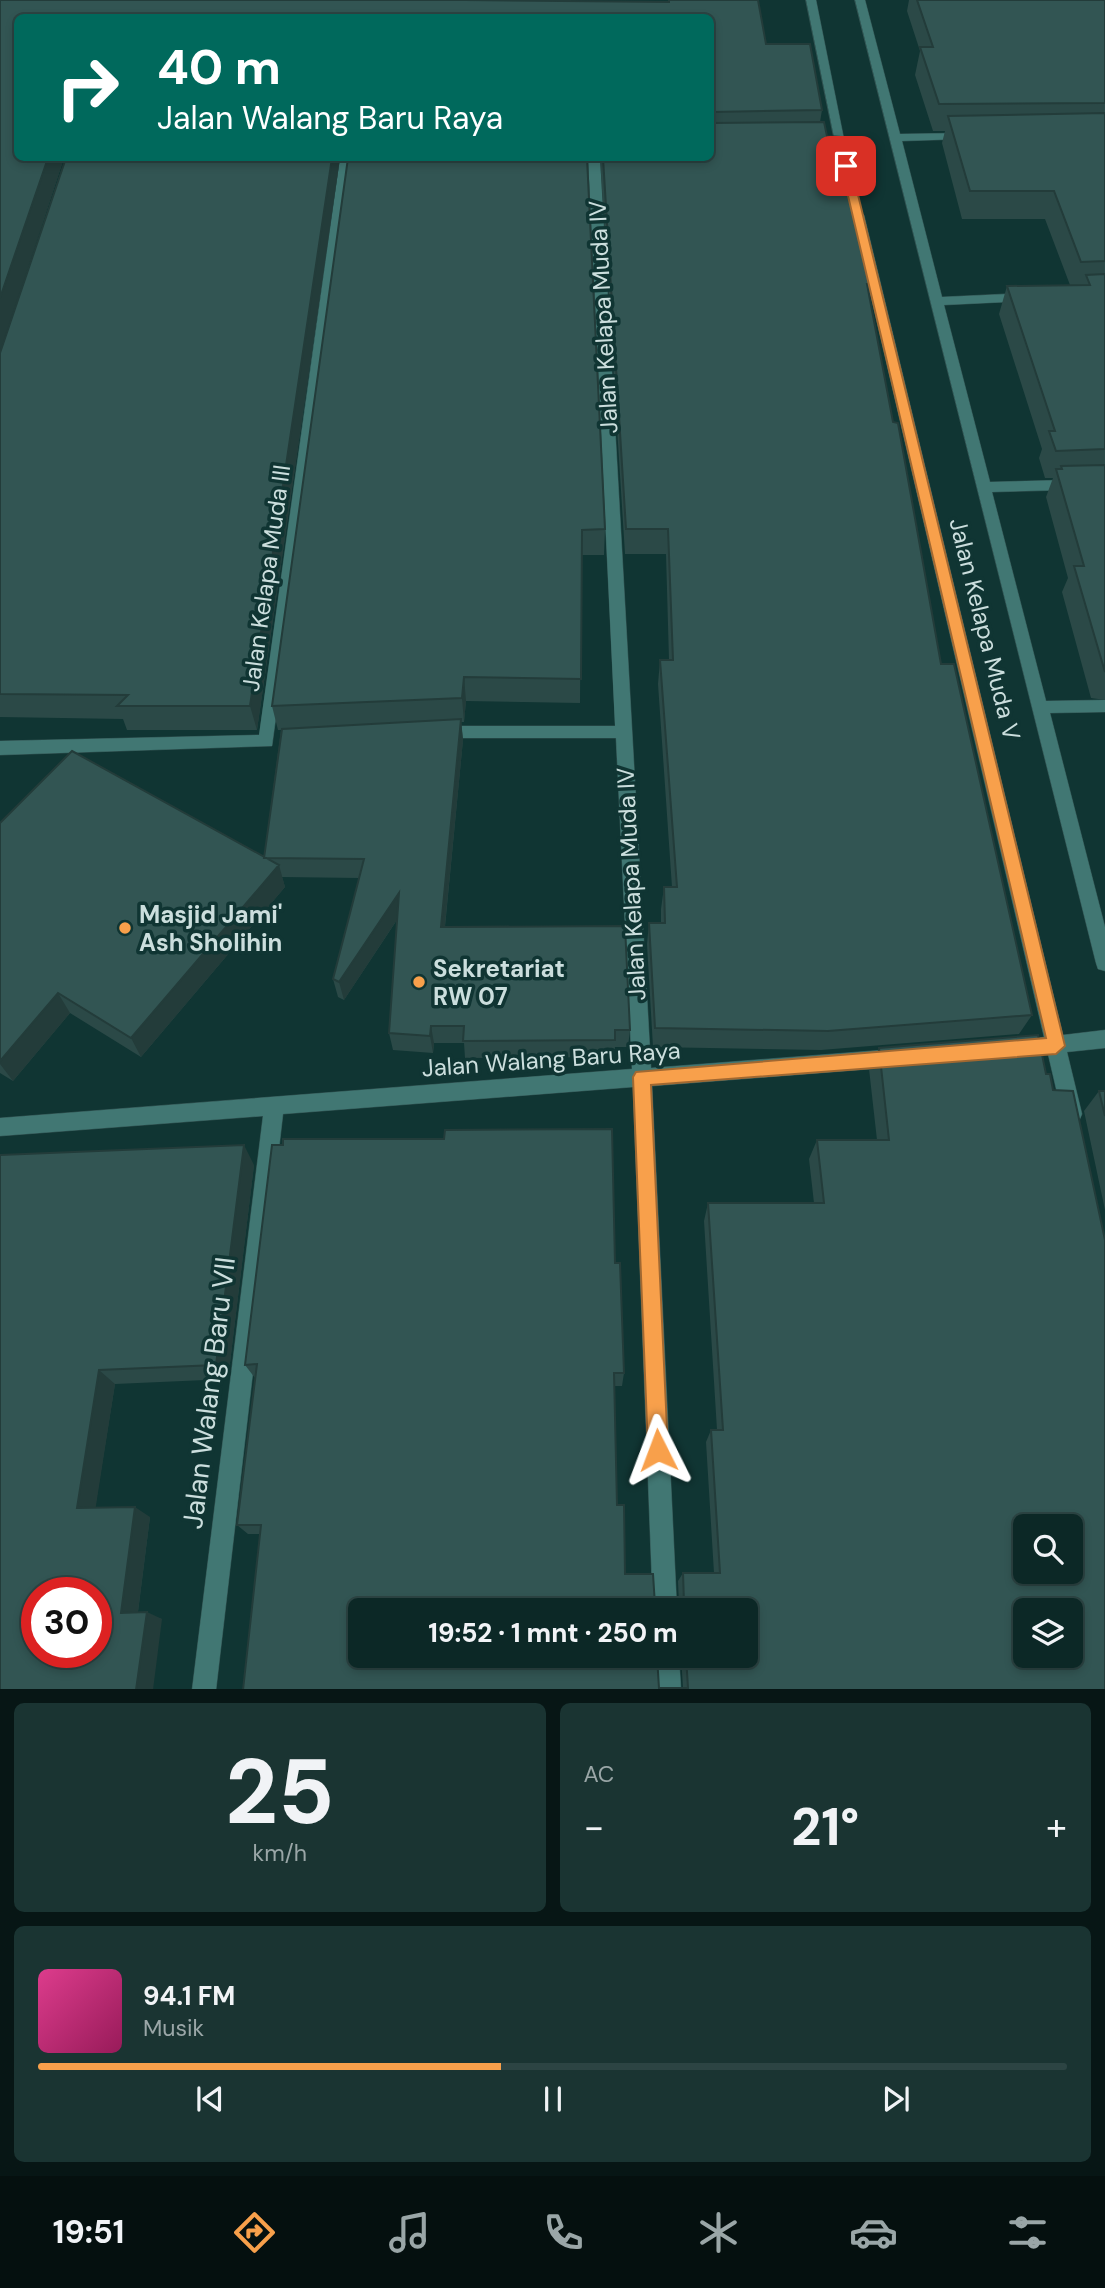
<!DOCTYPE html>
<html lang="id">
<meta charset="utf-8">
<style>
body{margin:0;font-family:"DM Sans",sans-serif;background:#1a3432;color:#f1f3f6;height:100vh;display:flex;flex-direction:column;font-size:26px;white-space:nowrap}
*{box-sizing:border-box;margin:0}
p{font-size:23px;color:#9aa6a7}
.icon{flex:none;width:38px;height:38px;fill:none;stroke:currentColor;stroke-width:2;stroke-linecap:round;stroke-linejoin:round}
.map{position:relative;height:1689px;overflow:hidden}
.details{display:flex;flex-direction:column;gap:14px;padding:14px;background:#071615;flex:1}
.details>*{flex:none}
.banner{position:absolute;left:14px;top:14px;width:700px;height:147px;border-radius:10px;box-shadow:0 4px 10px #0003,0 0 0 2px #2c4443;background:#00695c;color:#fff;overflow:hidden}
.fabs{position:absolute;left:1013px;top:1514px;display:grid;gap:14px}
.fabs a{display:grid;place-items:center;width:70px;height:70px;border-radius:10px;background:#0c2826;box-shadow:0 4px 10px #0003,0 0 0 2px #2c4443;font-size:35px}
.speed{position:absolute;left:21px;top:1577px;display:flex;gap:14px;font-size:35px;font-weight:700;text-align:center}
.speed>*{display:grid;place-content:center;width:91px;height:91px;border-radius:50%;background:#0c2826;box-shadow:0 4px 10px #0003,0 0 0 2px #2c4443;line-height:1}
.speed .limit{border:10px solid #d22;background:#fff;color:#111}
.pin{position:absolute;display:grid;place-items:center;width:60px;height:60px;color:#fff;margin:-30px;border-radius:14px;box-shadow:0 4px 10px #0006}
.me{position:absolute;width:77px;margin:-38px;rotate:357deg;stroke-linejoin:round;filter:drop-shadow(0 0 5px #0008)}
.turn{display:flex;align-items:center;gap:24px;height:147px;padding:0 28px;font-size:32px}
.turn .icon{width:91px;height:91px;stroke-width:2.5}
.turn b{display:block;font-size:49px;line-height:60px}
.big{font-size:52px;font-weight:800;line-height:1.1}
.details .card{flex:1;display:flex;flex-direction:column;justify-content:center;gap:10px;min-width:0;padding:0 24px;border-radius:10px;background:#1a3432}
.details .dial{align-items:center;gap:0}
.dial b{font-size:91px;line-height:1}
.song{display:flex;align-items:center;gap:21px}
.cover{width:84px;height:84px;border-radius:10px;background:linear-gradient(135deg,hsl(330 70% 55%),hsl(330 70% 35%))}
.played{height:7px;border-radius:4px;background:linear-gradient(90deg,#f8a04b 45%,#2c4443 45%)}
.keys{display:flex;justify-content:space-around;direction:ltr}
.heat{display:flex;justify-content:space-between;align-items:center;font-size:38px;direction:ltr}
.details .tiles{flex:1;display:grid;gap:14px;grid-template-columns:1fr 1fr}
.card:last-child{grid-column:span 2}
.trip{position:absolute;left:348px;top:1598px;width:410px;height:70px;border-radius:10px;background:#0c2826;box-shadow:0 4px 10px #0003,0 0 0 2px #2c4443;font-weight:800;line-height:70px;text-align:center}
.dock{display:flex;height:112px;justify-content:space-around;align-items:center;background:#05100f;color:#9aa6a7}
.dock .icon{width:49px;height:49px}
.dock .selected{color:#f8a04b}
.dock b{font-size:32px;color:#f1f3f6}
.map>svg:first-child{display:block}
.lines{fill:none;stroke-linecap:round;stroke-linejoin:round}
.minor-casing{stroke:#325352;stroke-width:1}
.minor{fill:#417773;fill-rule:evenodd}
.wall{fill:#2b4947;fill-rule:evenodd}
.shaded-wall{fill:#233c3a}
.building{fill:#325553;stroke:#233c3a;stroke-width:2;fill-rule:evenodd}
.route{fill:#f8a04b;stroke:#a16831;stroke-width:2}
.poi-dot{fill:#f8a04b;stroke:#103533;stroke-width:2.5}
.labels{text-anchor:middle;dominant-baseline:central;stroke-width:7;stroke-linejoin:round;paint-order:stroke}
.street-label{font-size:24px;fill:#cbdedd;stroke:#103533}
.poi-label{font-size:24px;font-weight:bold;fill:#cbdedd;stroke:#103533;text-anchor:start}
.near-street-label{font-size:28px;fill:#cbdedd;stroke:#103533}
</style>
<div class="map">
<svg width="1105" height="1690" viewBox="0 0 1105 1690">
<rect width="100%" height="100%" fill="#103533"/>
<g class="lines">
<g class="minor-casing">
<path id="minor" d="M806 0H816L848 159 838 157Z
M855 0H865L900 134 965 133 971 136 965 139 902 141 942 297 1026 293 1032 297 1026 301 944 305 990 482 1105 479V489L992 492 1046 701 1105 700V712L1050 713 1105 927V971L1098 969 1096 963Z
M340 158H352L272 746 0 755V741L259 735Z
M588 158H600L651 1068 896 1049 903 1052 906 1058 903 1064 896 1067 652 1086 677 1610H653L633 1087 283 1114 216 1690H192L263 1116 0 1136V1118L632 1069 616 738H438L430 732 438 726H615Z
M858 211 864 215 1063 1035 1105 1030V1048L1067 1052 1082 1114 1079 1121 1072 1123 1065 1121 1062 1114 1048 1054 1018 1058 1011 1055 1008 1049 1011 1043 1044 1037 852 215Z
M655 1656H679L681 1690H657Z"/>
</g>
<use href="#minor" class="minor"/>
</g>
<path class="wall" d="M0 0H466L668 2V0H758L766 44H810L822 110 820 122H824L827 136 840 137 862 231 872 284 869 296 893 422 898 423 941 664H954L1032 1015 1019 1034 821 1050 653 1047 647 944 649 923H661V909L664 887H672L658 684 660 660H669L666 554H625L600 158H710V18H18V158H64L0 353Z
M909 0H1105V700L1091 698 1062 592 1068 578 1046 497 1053 478H1045L1039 458 1042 449 999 314 1007 286 1070 285 1045 219H962L942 143 945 131H933L915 75 920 51 907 11Z
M66 158H340L257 730H127L123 719 0 717V353Z
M348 158H589H587L605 529 604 555H581L580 703 466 701 464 722H461L463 740 445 927 630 1030 628 1047H615L614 1057 465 1058 464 1043H434L433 1053 393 1050 389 1033 397 920 344 1000 338 997 333 979 359 878 282 877 285 887 141 1057 70 1013 13 1081 0 1073V823L264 857 281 730H278L272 706Z
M879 1048 1046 1074 1053 1090 1105 1690H243L260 1534H248L237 1525 255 1378 245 1365 615 1263 624 1373 622 1386H614L617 1505 625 1574 655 1605 679 1606 678 1581 683 1573H714L706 1442 711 1430H717L704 1221 708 1203H814L809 1159 817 1140H877L869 1069ZM360 1610 746 1656H681L683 1688H659Z
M1099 1091H1105V1210L1084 1111Z
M0 1155 254 1165 228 1379 115 1384 95 1508 150 1517 138 1612 162 1619 0 1690Z"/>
<path class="shaded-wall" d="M48 158H64L0 353V298Z
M332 158H340L257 730 250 706Z
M464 677 466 701 464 722 462 698Z
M461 719 463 740 443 945 441 927Z
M279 865 285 887 141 1057 131 1038Z
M399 893 402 912 344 1000 339 982Z
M58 993 70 1013 13 1081 0 1064V1061Z
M431 1026 434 1043 433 1053 430 1036Z
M244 1145 254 1165 228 1379 216 1365Z
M99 1370 115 1384 94 1518 77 1508Z
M135 1507 150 1517 137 1619 121 1613Z
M147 1612 162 1619 153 1690H136Z"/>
<path class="building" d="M0 0H465L669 2V0H758L766 44H810L822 110 712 112 710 118V18H18V158H48L0 298Z
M917 0H1105V103L939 104 920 47H933Z
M1105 113V261L1081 262 1054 191H970L948 116Z
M710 121 712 123 824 122 827 136 840 137 862 231 872 284H867L893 422 898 423 941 664H954L1032 1015 828 1031 655 1028 649 923H665L664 887H677L660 660H673L668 529H626L603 158H710Z
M66 158H332L250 706H117L128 695 0 694V353Z
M348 158H587L605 529 582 530 581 679 464 677 462 698 272 706Z
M1105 274V449L1056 451 1049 431H1055L1007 286 1090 285 1086 275Z
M1105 465V672L1074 566H1084L1056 469H1062L1061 466Z
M461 719 441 927 625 926 630 1030H615V1040L463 1041 464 1026H431L430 1036 389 1033 399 893 339 982 333 979 364 859 264 858 282 729Z
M72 751 279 865 131 1038 58 993 0 1061V823Z
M1038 1035 1046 1074H1050L1053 1090 1073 1091 1105 1240V1690H243L261 1525H237L257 1364 245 1365 272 1145H283V1139H444L445 1130 612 1129 615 1263H620L624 1373H614L617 1505H624L625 1574H653L655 1605 682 1606 684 1603 683 1573H720L711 1430H723L708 1203H824L817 1140H889L879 1048ZM1026 1526H1071V1572H1026ZM360 1610H746V1656H686L688 1688H659L657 1656H360ZM1026 1610H1071V1656H1026Z
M1099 1091H1105V1116Z
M244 1145 216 1365 99 1370 77 1508 135 1507 121 1613 147 1612 136 1690H0V1155ZM37 1592H96V1652H37Z"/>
<path class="route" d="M846 162 851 166 1065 1046 1056 1054 651 1085 668 1450 665 1457 658 1460 651 1457 648 1450 633 1077 636 1072 1046 1038 841 166Z"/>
<g class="poi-dot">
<circle cx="125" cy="928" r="7"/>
<circle cx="419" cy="982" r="7"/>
</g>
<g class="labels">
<g class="street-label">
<text transform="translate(603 317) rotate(-93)">Jalan Kelapa Muda IV</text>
<text transform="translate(266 578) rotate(-82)">Jalan Kelapa Muda III</text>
<text transform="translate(985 629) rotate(76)">Jalan Kelapa Muda V</text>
<text transform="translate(631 884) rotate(-93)">Jalan Kelapa Muda IV</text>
<text transform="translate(551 1059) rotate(-4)">Jalan Walang Baru Raya</text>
</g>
<g class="poi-label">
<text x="139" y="914">Masjid Jami'<tspan x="139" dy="28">Ash Sholihin</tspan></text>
<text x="433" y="968">Sekretariat<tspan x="433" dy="28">RW 07</tspan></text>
</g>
<g class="near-street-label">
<text transform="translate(209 1393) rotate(-83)">Jalan Walang Baru VII</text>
</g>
</g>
</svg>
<div class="fabs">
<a><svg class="icon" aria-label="search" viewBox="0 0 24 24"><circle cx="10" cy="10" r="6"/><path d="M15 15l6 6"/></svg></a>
<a><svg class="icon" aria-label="layers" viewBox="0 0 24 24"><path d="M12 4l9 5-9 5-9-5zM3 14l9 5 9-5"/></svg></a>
</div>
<div class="speed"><div class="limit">30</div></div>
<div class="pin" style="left:846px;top:166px;background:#d93025"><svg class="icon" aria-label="arrive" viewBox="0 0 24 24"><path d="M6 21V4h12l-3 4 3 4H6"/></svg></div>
<svg class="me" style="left:658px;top:1450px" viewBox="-20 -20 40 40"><path d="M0-17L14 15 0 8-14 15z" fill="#f8a04b" stroke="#fff" stroke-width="4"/></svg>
<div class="trip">19:52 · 1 mnt · 250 m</div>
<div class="banner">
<div class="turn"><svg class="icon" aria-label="right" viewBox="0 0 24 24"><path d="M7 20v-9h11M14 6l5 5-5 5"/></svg><div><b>40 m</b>Jalan Walang Baru Raya</div></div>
</div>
</div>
<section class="details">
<div class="tiles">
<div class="card dial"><b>25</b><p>km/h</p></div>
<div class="card"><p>AC</p>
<div class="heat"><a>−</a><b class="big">21°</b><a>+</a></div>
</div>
<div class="card">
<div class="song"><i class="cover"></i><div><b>94.1 FM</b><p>Musik</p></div></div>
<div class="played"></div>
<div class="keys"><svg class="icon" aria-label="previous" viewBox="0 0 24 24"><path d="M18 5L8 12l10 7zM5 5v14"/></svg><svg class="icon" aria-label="pause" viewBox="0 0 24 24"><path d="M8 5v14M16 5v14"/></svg><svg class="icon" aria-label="next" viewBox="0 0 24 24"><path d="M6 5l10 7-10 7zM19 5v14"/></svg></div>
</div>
</div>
</section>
<nav class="dock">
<b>19:51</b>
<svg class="icon selected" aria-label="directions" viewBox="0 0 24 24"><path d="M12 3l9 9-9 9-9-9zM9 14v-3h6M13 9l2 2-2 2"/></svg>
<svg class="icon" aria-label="music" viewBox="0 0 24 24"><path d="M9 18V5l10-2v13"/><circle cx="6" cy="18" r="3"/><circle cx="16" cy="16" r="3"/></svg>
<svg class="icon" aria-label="phone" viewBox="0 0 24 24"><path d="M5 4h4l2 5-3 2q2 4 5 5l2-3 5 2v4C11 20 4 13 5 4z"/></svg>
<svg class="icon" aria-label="climate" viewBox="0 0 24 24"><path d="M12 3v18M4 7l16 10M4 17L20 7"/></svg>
<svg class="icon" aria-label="car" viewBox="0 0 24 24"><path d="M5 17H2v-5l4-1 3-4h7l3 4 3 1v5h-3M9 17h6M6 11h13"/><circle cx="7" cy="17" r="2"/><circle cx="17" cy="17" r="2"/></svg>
<svg class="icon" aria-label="filters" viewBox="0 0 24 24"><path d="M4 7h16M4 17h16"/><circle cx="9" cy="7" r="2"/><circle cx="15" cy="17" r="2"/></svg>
</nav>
